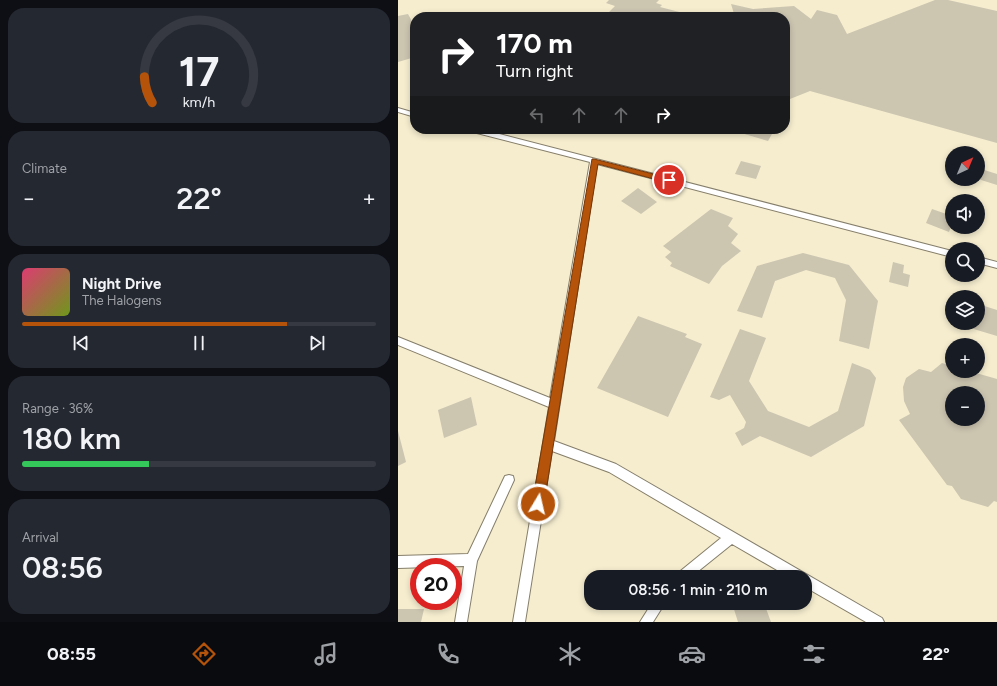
<!DOCTYPE html>
<meta charset="utf-8">
<style>
body{margin:0;font-family:Figtree,sans-serif;background:#242831;color:#f1f3f6;height:100vh;display:flex;flex-direction:column;font-size:15px;white-space:nowrap}
*{box-sizing:border-box;margin:0}
p{font-size:13px;color:#9ea1a6}
.icon{flex:none;width:22px;height:22px;fill:none;stroke:currentColor;stroke-width:2;stroke-linecap:round;stroke-linejoin:round}
.map{position:relative;flex:1;overflow:hidden}
.drawer{display:flex;flex-direction:column;gap:8px;padding:8px;background:#0d0f14;width:398px}
.drawer>*{flex:none}
.top-card{position:absolute;left:12px;top:12px;width:380px;height:122px;border-radius:16px;box-shadow:0 2px 6px #0003;background:#202124;color:#fff;overflow:hidden}
.needle{width:26px;rotate:44deg}
.controls{position:absolute;left:547px;top:146px;display:grid;gap:8px}
.controls a{display:grid;place-items:center;width:40px;height:40px;border-radius:50%;background:#171b24;box-shadow:0 2px 6px #0003;font-size:20px}
.speed{position:absolute;left:12px;top:558px;display:flex;gap:8px;font-size:20px;font-weight:700;text-align:center}
.speed>*{display:grid;place-content:center;width:52px;height:52px;border-radius:50%;background:#171b24;box-shadow:0 2px 6px #0003;line-height:1}
.speed .limit{border:6px solid #d22;background:#fff;color:#111}
.pin{position:absolute;display:grid;place-items:center;width:34px;height:34px;color:#fff;margin:-17px;border:2px solid #fff;border-radius:50%;box-shadow:0 1px 4px #0007}
.me{position:absolute;width:44px;margin:-22px;rotate:9deg;stroke-linejoin:round;filter:drop-shadow(0 0 3px #0008)}
.turn{display:flex;align-items:center;gap:14px;height:84px;padding:0 20px;font-size:18px}
.turn .icon{width:52px;height:52px;stroke-width:2.5}
.turn b{display:block;font-size:28px;line-height:34px}
.lanes{display:flex;align-items:center;height:38px;padding:0 20px;background:#0003;justify-content:center;gap:20px;direction:ltr}
.lanes .off{opacity:.35}
.big{font-size:30px;font-weight:600;line-height:1.1}
.drawer .tile{flex:1;display:flex;flex-direction:column;justify-content:center;gap:6px;min-width:0;padding:0 14px;border-radius:16px;background:#242831}
.drawer .dial{align-items:center;gap:0}
.dial svg{height:104px;overflow:visible;fill:none;stroke:#363941;stroke-width:7;stroke-linecap:round;text-anchor:middle}
.dial text{fill:#f1f3f6;stroke:none}
.song{display:flex;align-items:center;gap:12px}
.cover{width:48px;height:48px;border-radius:6px;background:linear-gradient(135deg,hsl(340 70% 55%),hsl(80 70% 35%))}
.played{height:4px;border-radius:2px;background:linear-gradient(90deg,#b45309 75%,#363941 75%)}
.keys{display:flex;justify-content:space-around;direction:ltr}
.heat{display:flex;justify-content:space-between;align-items:center;font-size:22px;direction:ltr}
.charge{height:6px;border-radius:3px;background:linear-gradient(90deg,#34c759 36%,#363941 0)}
.trip{position:absolute;left:186px;top:570px;width:228px;height:40px;border-radius:16px;background:#171b24;box-shadow:0 2px 6px #0003;font-weight:600;line-height:40px;text-align:center}
.tabs{display:flex;height:64px;justify-content:space-around;align-items:center;background:#090b0e;color:#9ea1a6}
.tabs .icon{width:28px;height:28px}
.tabs .selected{color:#b45309}
.tabs b{font-size:18px;color:#f1f3f6}
main{display:flex;flex:1;min-height:0}
.map>svg:first-child{display:block}
.built{fill:#f6edcf;fill-rule:evenodd}
.building{fill:#ccc5b0;fill-rule:evenodd}
.lines{fill:none;stroke-linecap:round;stroke-linejoin:round}
.service-casing{stroke:#857e6a;stroke-width:2}
.service{fill:#fff;fill-rule:evenodd}
.route{fill:#b45309;stroke:#753606}
</style>
<main>
<section class="drawer">
<div class="tile dial"><svg viewBox="0 0 100 80">
<path d="M14 69A42 42 0 1 1 86 69"/>
<path d="M14 69A42 42 0 0 1 8 49" stroke="#b45309"/>
<text x="50" y="56" font-size="32" font-weight="700">17</text>
<text x="50" y="72" font-size="11">km/h</text>
</svg></div>
<div class="tile"><p>Climate</p>
<div class="heat"><a>−</a><b class="big">22°</b><a>+</a></div>
</div>
<div class="tile">
<div class="song"><i class="cover"></i><div><b>Night Drive</b><p>The Halogens</p></div></div>
<div class="played"></div>
<div class="keys"><svg class="icon" aria-label="previous" viewBox="0 0 24 24"><path d="M18 5L8 12l10 7zM5 5v14"/></svg><svg class="icon" aria-label="pause" viewBox="0 0 24 24"><path d="M8 5v14M16 5v14"/></svg><svg class="icon" aria-label="next" viewBox="0 0 24 24"><path d="M6 5l10 7-10 7zM19 5v14"/></svg></div>
</div>
<div class="tile"><p>Range · 36%</p><b class="big">180 km</b><div class="charge"></div></div>
<div class="tile"><p>Arrival</p><b class="big">08:56</b></div>
</section>
<div class="map">
<svg width="599" height="622" viewBox="0 0 599 622">
<rect width="100%" height="100%" fill="#fef9e7"/>
<path class="built" d="M0 0H599V622H0ZM17 17H387V129H17ZM554 153H580V179H554ZM554 201H580V227H554ZM554 249H580V275H554ZM554 297H580V323H554ZM554 345H580V371H554ZM554 393H580V419H554ZM21 567H55V601H21ZM193 577H407V603H193Z"/>
<path class="building" d="M211 0H261L258 3 264 5 262 7 293 15 291 17H206L217 6 208 3Z
M537 0H550L599 11V143L412 91 387 101V17H337L333 4 355 9 396 6 413 19 419 10 439 15 449 34Z
M10 14 17 27V57L0 62V16Z
M345 129H358L374 134 370 141 343 133Z
M343 161 363 166 358 179 337 174Z
M580 168 599 174V185L580 179Z
M240 188 259 202 243 214 223 201Z
M313 209 335 218 330 226 340 234 333 243 343 251 324 266 311 284 272 266 274 263 267 257 273 252 265 246Z
M534 209 554 216V223L551 232 528 223Z
M405 253 451 265 480 301 471 349 441 341 448 300 437 278 408 270 377 281 364 318 339 311 359 266Z
M495 262 506 265 505 273 512 275 510 287 491 282Z
M580 304 599 310V336L569 327V323H580Z
M240 316 289 334 287 337 304 344 270 417 199 388Z
M342 329 368 338 351 381 370 411 411 427 440 411 454 363 472 370 478 378 466 426 413 457 362 436 344 446 337 433 346 428 348 422 332 395 321 400 312 397Z
M544 363 554 366V371H571L599 379V502L596 501 590 507 563 499 554 486 549 485 501 420 512 414 506 401 505 387 508 378 521 369 533 372ZM554 393H580V419H554Z
M73 397 79 425 46 438 40 410Z
M0 431 8 462 0 466Z
M334 603H366L373 622H340Z
M0 609H26L23 622H0Z"/>
<g class="lines">
<g class="service-casing">
<path id="service" d="M0 108 17 113V117L0 112Z
M70 129H82L554 251V257L199 164 156 441 218 464 484 618 486 622H468L407 587V577H391L334 544 293 577H278L280 573 323 538 211 472 154 451 127 622H115L151 407 0 345V337L152 398 192 162 71 131Z
M580 257 599 262V268L580 263Z
M111 475 115 476 116 480 79 561 69 622H57L66 566 0 568V556L70 554 107 476Z
M254 603H267L255 622H242Z"/>
</g>
<use href="#service" class="service"/>
</g>
<path class="route" d="M194 159H196L271 178 275 180 271 183 200 164 146 504 144 507 140 509 136 507 134 504Z"/>
</svg>
<div class="controls">
<a><svg class="needle" viewBox="-14 -14 28 28"><path d="M0-13l5 13h-10z" fill="#e53935"/><path d="M0 13l5-13h-10z" fill="#9ea1a6"/></svg></a>
<a><svg class="icon" aria-label="sound" viewBox="0 0 24 24"><path d="M4 9h4l5-4v14l-5-4H4zM17 9q2 3 0 6"/></svg></a>
<a><svg class="icon" aria-label="search" viewBox="0 0 24 24"><circle cx="10" cy="10" r="6"/><path d="M15 15l6 6"/></svg></a>
<a><svg class="icon" aria-label="layers" viewBox="0 0 24 24"><path d="M12 4l9 5-9 5-9-5zM3 14l9 5 9-5"/></svg></a>
<a>+</a>
<a>−</a>
</div>
<div class="speed"><div class="limit">20</div></div>
<div class="pin" style="left:271px;top:180px;background:#d93025"><svg class="icon" aria-label="arrive" viewBox="0 0 24 24"><path d="M6 21V4h12l-3 4 3 4H6"/></svg></div>
<svg class="me" style="left:140px;top:504px" viewBox="-20 -20 40 40"><circle r="17" fill="#b45309" stroke="#fff" stroke-width="3"/><path d="M0-11L8 9 0 5-8 9z" fill="#fff"/></svg>
<div class="trip">08:56 · 1 min · 210 m</div>
<div class="top-card">
<div class="turn"><svg class="icon" aria-label="right" viewBox="0 0 24 24"><path d="M7 20v-9h11M14 6l5 5-5 5"/></svg><div><b>170 m</b>Turn right</div></div>
<div class="lanes"><svg class="icon off" aria-label="left" viewBox="0 0 24 24"><path d="M17 20v-9H6M10 6l-5 5 5 5"/></svg><svg class="icon off" aria-label="ahead" viewBox="0 0 24 24"><path d="M12 20V5M6 11l6-6 6 6"/></svg><svg class="icon off" aria-label="ahead" viewBox="0 0 24 24"><path d="M12 20V5M6 11l6-6 6 6"/></svg><svg class="icon" aria-label="right" viewBox="0 0 24 24"><path d="M7 20v-9h11M14 6l5 5-5 5"/></svg></div>
</div>
</div>
</main>
<nav class="tabs">
<b>08:55</b>
<svg class="icon selected" aria-label="directions" viewBox="0 0 24 24"><path d="M12 3l9 9-9 9-9-9zM9 14v-3h6M13 9l2 2-2 2"/></svg>
<svg class="icon" aria-label="music" viewBox="0 0 24 24"><path d="M9 18V5l10-2v13"/><circle cx="6" cy="18" r="3"/><circle cx="16" cy="16" r="3"/></svg>
<svg class="icon" aria-label="phone" viewBox="0 0 24 24"><path d="M5 4h4l2 5-3 2q2 4 5 5l2-3 5 2v4C11 20 4 13 5 4z"/></svg>
<svg class="icon" aria-label="climate" viewBox="0 0 24 24"><path d="M12 3v18M4 7l16 10M4 17L20 7"/></svg>
<svg class="icon" aria-label="car" viewBox="0 0 24 24"><path d="M5 17H2v-5l4-1 3-4h7l3 4 3 1v5h-3M9 17h6M6 11h13"/><circle cx="7" cy="17" r="2"/><circle cx="17" cy="17" r="2"/></svg>
<svg class="icon" aria-label="filters" viewBox="0 0 24 24"><path d="M4 7h16M4 17h16"/><circle cx="9" cy="7" r="2"/><circle cx="15" cy="17" r="2"/></svg>
<b>22°</b>
</nav>
